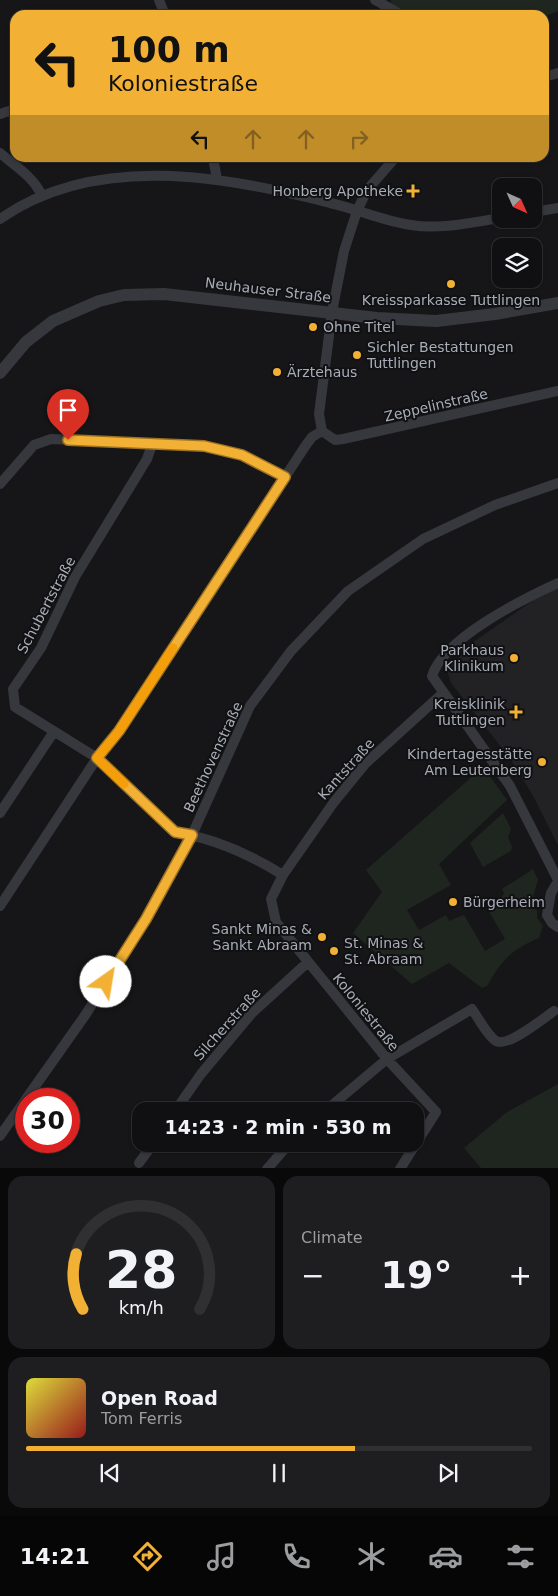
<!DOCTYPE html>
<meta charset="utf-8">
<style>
body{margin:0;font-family:"DejaVu Sans",sans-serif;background:#1e1e20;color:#f1f3f6;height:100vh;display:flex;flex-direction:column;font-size:19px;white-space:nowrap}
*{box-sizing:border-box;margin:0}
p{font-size:16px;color:#9c9d9f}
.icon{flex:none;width:28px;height:28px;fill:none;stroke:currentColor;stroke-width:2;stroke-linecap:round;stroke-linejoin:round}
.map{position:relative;height:1168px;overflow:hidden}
.sheet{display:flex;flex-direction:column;gap:8px;padding:8px;background:#09090a;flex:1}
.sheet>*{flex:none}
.top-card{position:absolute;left:10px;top:10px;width:539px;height:152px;border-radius:15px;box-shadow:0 1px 4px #0004,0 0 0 1px #303032;background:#f2b134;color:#111;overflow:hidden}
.needle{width:32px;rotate:135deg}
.controls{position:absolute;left:492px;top:178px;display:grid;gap:10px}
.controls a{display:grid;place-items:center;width:50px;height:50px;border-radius:10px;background:#101012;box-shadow:0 1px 4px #0004,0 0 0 1px #303032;font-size:25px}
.speed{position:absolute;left:15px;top:1088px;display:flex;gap:10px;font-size:25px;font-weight:700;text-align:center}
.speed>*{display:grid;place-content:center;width:65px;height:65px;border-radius:50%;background:#101012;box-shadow:0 1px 4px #0004,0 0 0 1px #303032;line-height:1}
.speed .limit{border:8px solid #d22;background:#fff;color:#111}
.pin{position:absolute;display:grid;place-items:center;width:42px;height:42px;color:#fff;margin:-51px -21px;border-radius:50% 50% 50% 0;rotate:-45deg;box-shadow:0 0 5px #0007}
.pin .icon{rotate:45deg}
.me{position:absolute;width:55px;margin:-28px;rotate:32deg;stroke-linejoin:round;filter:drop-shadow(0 0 4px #0008)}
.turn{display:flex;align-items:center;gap:18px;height:105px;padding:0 15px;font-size:22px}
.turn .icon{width:65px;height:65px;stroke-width:2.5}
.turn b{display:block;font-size:35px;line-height:42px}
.lanes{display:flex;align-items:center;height:48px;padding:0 15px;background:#0003;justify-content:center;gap:25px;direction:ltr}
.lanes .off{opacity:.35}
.big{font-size:38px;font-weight:800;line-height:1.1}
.sheet .card{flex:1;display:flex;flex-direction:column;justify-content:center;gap:8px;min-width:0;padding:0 18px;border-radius:15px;background:#1e1e20}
.sheet .dial{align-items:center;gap:0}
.dial svg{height:130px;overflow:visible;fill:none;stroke:#303032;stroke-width:7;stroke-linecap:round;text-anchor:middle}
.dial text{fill:#f1f3f6;stroke:none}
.song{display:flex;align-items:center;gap:15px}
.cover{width:60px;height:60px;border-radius:8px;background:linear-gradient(135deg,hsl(60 70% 55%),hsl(0 70% 35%))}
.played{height:5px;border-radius:2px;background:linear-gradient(90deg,#f2b134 65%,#303032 65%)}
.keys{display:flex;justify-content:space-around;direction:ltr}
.heat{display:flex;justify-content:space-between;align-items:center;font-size:28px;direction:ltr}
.sheet .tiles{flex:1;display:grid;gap:8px;grid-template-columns:1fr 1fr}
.card:last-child{grid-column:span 2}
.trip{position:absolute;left:132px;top:1102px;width:292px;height:50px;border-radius:15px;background:#101012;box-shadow:0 1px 4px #0004,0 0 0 1px #303032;font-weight:800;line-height:50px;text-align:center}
.tabs{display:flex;height:80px;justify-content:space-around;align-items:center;background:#060607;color:#9c9d9f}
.tabs .icon{width:35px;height:35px}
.tabs .current{color:#f2b134}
.tabs b{font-size:22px;color:#f1f3f6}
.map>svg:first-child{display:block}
.built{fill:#222225}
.green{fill:#1e261f}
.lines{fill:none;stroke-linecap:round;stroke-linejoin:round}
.minor{stroke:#37383d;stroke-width:10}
.tertiary{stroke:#37383d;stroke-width:12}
.route-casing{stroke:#9d7322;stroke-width:12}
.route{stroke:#f2b134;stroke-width:9}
.slow{stroke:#f59e0b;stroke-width:9}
.poi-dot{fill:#f2b134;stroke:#111113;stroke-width:2}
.labels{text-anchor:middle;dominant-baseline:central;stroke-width:4;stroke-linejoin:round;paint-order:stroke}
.poi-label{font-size:14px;fill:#a8adb8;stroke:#111113;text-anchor:end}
.street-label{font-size:14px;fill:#a8adb8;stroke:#111113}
</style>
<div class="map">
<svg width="558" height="1169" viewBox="0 0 558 1169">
<rect width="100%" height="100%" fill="#161618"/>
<path class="built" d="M558 588V845L532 794 509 757 451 683 447 670 472 643 538 597Z"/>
<path class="green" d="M391 0H558V11L544 17V15H410L390 5Z
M483 767 507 800 439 864 451 885 407 910 419 930 446 915 449 921 464 915 485 951 505 939 487 908 501 899 504 893 502 889 533 869 538 880 530 907 537 910V918L543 926 539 938C512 949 501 961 487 986L482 988 449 963 412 984 353 933 382 892 366 870Z
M503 813 511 829 508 837 512 847 511 851 483 867 470 843Z
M558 1084V1168H481L464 1148 507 1112Z"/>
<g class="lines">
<path class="minor" d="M159 0 165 15
M375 0 402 15
M544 77 558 73
M0 114 15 109
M0 153C15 166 34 177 42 196
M213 158 217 179
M534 212 558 208
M0 219C95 152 226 176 330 203 357 209 383 221 411 225 440 230 473 222 501 218
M322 431 319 414 332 312 344 251 357 211 367 190 395 158
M322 431 335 440 343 439 558 391
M152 445 147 459 75 577 41 648 13 689 15 707 97 758 175 832C212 838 251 855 283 875
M0 484 34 445 51 439 204 446 242 455 285 477
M558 583C523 599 444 638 432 676L510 786 558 880
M0 813 53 733
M558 881 551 893 547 915 552 923 558 927
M0 906 97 758 119 731 306 445 312 437 322 431
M26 1099 86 1014 146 919 192 835 250 706 291 651 348 591 423 539 495 505 558 483
M175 1111 201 1074 252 1013 308 962
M325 1111 387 1059 472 1009C479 1019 487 1035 496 1041 507 1048 544 1018 554 1011
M0 1136 26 1099
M139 1163 153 1144
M267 1169 289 1144
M400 1169 436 1112 387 1059 276 922 271 899 283 875 334 802 365 764 443 693"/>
<path class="tertiary" d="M0 373 26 342 53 321 99 301 124 295 164 294 377 318 436 321 495 314 558 303"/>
</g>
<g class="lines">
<g class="route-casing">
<path id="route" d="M68 440 204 446 242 455 285 477 119 731 97 758 175 832 192 835 146 919 106 982"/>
</g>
<use href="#route" class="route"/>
<path class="slow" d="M124 784 97 758 119 731 173 648"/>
</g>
<g class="poi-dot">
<path d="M410.5 183.5h5v5h5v5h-5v5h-5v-5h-5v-5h5z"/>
<circle cx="451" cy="284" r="5"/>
<circle cx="313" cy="327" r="5"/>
<circle cx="357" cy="355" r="5"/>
<circle cx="277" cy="372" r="5"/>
<circle cx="514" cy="658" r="5"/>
<path d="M513.5 704.5h5v5h5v5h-5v5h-5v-5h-5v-5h5z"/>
<circle cx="542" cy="762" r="5"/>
<circle cx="453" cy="902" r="5"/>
<circle cx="322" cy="937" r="5"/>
<circle cx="334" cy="951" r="5"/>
</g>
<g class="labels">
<g class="poi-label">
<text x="403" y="191">Honberg Apotheke</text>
<text x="451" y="300" text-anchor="middle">Kreissparkasse Tuttlingen</text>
<text x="323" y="327" text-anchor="start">Ohne Titel</text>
<text x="367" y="347" text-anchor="start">Sichler Bestattungen<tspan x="367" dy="16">Tuttlingen</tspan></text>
<text x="287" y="372" text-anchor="start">Ärztehaus</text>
<text x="504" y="650">Parkhaus<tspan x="504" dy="16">Klinikum</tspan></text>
<text x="505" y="704">Kreisklinik<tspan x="505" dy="16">Tuttlingen</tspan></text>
<text x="532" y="754">Kindertagesstätte<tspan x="532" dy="16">Am Leutenberg</tspan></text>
<text x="463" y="902" text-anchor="start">Bürgerheim</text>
<text x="312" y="929">Sankt Minas &amp;<tspan x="312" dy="16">Sankt Abraam</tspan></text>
<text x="344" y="943" text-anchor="start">St. Minas &amp;<tspan x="344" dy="16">St. Abraam</tspan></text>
</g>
<g class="street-label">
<text transform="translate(268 290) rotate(7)">Neuhauser Straße</text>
<text transform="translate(436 405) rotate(-13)">Zeppelinstraße</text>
<text transform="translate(46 605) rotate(-62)">Schubertstraße</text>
<text transform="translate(213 757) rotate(-65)">Beethovenstraße</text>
<text transform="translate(346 769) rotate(-48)">Kantstraße</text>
<text transform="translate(366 1012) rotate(51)">Koloniestraße</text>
<text transform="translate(227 1024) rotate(-48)">Silcherstraße</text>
</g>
</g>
</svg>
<div class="controls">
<a><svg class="needle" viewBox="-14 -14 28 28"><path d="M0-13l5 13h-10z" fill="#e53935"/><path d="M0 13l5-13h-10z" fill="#9c9d9f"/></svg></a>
<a><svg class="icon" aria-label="layers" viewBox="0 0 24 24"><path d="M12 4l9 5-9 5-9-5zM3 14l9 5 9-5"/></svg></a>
</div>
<div class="speed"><div class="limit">30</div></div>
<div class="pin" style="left:68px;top:440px;background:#d93025"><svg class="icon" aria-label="arrive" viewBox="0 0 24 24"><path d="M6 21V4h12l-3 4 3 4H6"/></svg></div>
<svg class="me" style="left:106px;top:982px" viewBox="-20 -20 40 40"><circle r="19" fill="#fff"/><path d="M0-13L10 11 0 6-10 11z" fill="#f2b134"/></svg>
<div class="trip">14:23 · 2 min · 530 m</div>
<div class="top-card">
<div class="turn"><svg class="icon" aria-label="left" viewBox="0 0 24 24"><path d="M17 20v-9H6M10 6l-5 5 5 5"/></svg><div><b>100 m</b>Koloniestraße</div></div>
<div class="lanes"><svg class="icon" aria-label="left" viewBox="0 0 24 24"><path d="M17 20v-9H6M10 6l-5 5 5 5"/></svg><svg class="icon off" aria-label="ahead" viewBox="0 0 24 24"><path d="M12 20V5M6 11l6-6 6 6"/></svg><svg class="icon off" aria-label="ahead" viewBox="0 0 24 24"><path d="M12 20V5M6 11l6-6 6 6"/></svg><svg class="icon off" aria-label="right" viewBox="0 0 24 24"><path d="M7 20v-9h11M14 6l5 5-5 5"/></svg></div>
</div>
</div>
<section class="sheet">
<div class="tiles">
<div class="card dial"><svg viewBox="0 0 100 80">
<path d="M14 69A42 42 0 1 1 86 69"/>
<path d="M14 69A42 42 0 0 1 10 35" stroke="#f2b134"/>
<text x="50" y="56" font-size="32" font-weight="700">28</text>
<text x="50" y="72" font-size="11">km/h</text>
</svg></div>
<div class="card"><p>Climate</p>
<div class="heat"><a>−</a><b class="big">19°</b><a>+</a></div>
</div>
<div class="card">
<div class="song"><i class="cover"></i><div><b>Open Road</b><p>Tom Ferris</p></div></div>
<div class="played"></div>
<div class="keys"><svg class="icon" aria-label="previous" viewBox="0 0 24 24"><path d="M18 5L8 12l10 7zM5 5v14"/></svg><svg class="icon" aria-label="pause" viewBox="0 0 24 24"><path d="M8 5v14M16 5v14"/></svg><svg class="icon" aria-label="next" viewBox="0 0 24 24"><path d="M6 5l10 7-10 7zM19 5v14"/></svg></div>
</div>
</div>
</section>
<nav class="tabs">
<b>14:21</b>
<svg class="icon current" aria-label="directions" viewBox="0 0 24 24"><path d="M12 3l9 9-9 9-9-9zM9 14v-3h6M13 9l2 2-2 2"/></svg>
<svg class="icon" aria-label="music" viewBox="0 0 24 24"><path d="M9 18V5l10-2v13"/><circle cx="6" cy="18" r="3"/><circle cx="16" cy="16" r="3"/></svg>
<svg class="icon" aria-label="phone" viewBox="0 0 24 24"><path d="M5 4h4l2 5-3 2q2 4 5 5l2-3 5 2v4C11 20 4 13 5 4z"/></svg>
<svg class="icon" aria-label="climate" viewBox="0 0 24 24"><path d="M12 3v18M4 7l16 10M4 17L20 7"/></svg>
<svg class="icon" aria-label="car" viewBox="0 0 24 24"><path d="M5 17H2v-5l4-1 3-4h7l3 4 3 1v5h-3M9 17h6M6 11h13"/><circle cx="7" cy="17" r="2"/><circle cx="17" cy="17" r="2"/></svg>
<svg class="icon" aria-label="filters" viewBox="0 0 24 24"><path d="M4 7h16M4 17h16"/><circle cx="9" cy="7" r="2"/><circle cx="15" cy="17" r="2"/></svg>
</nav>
